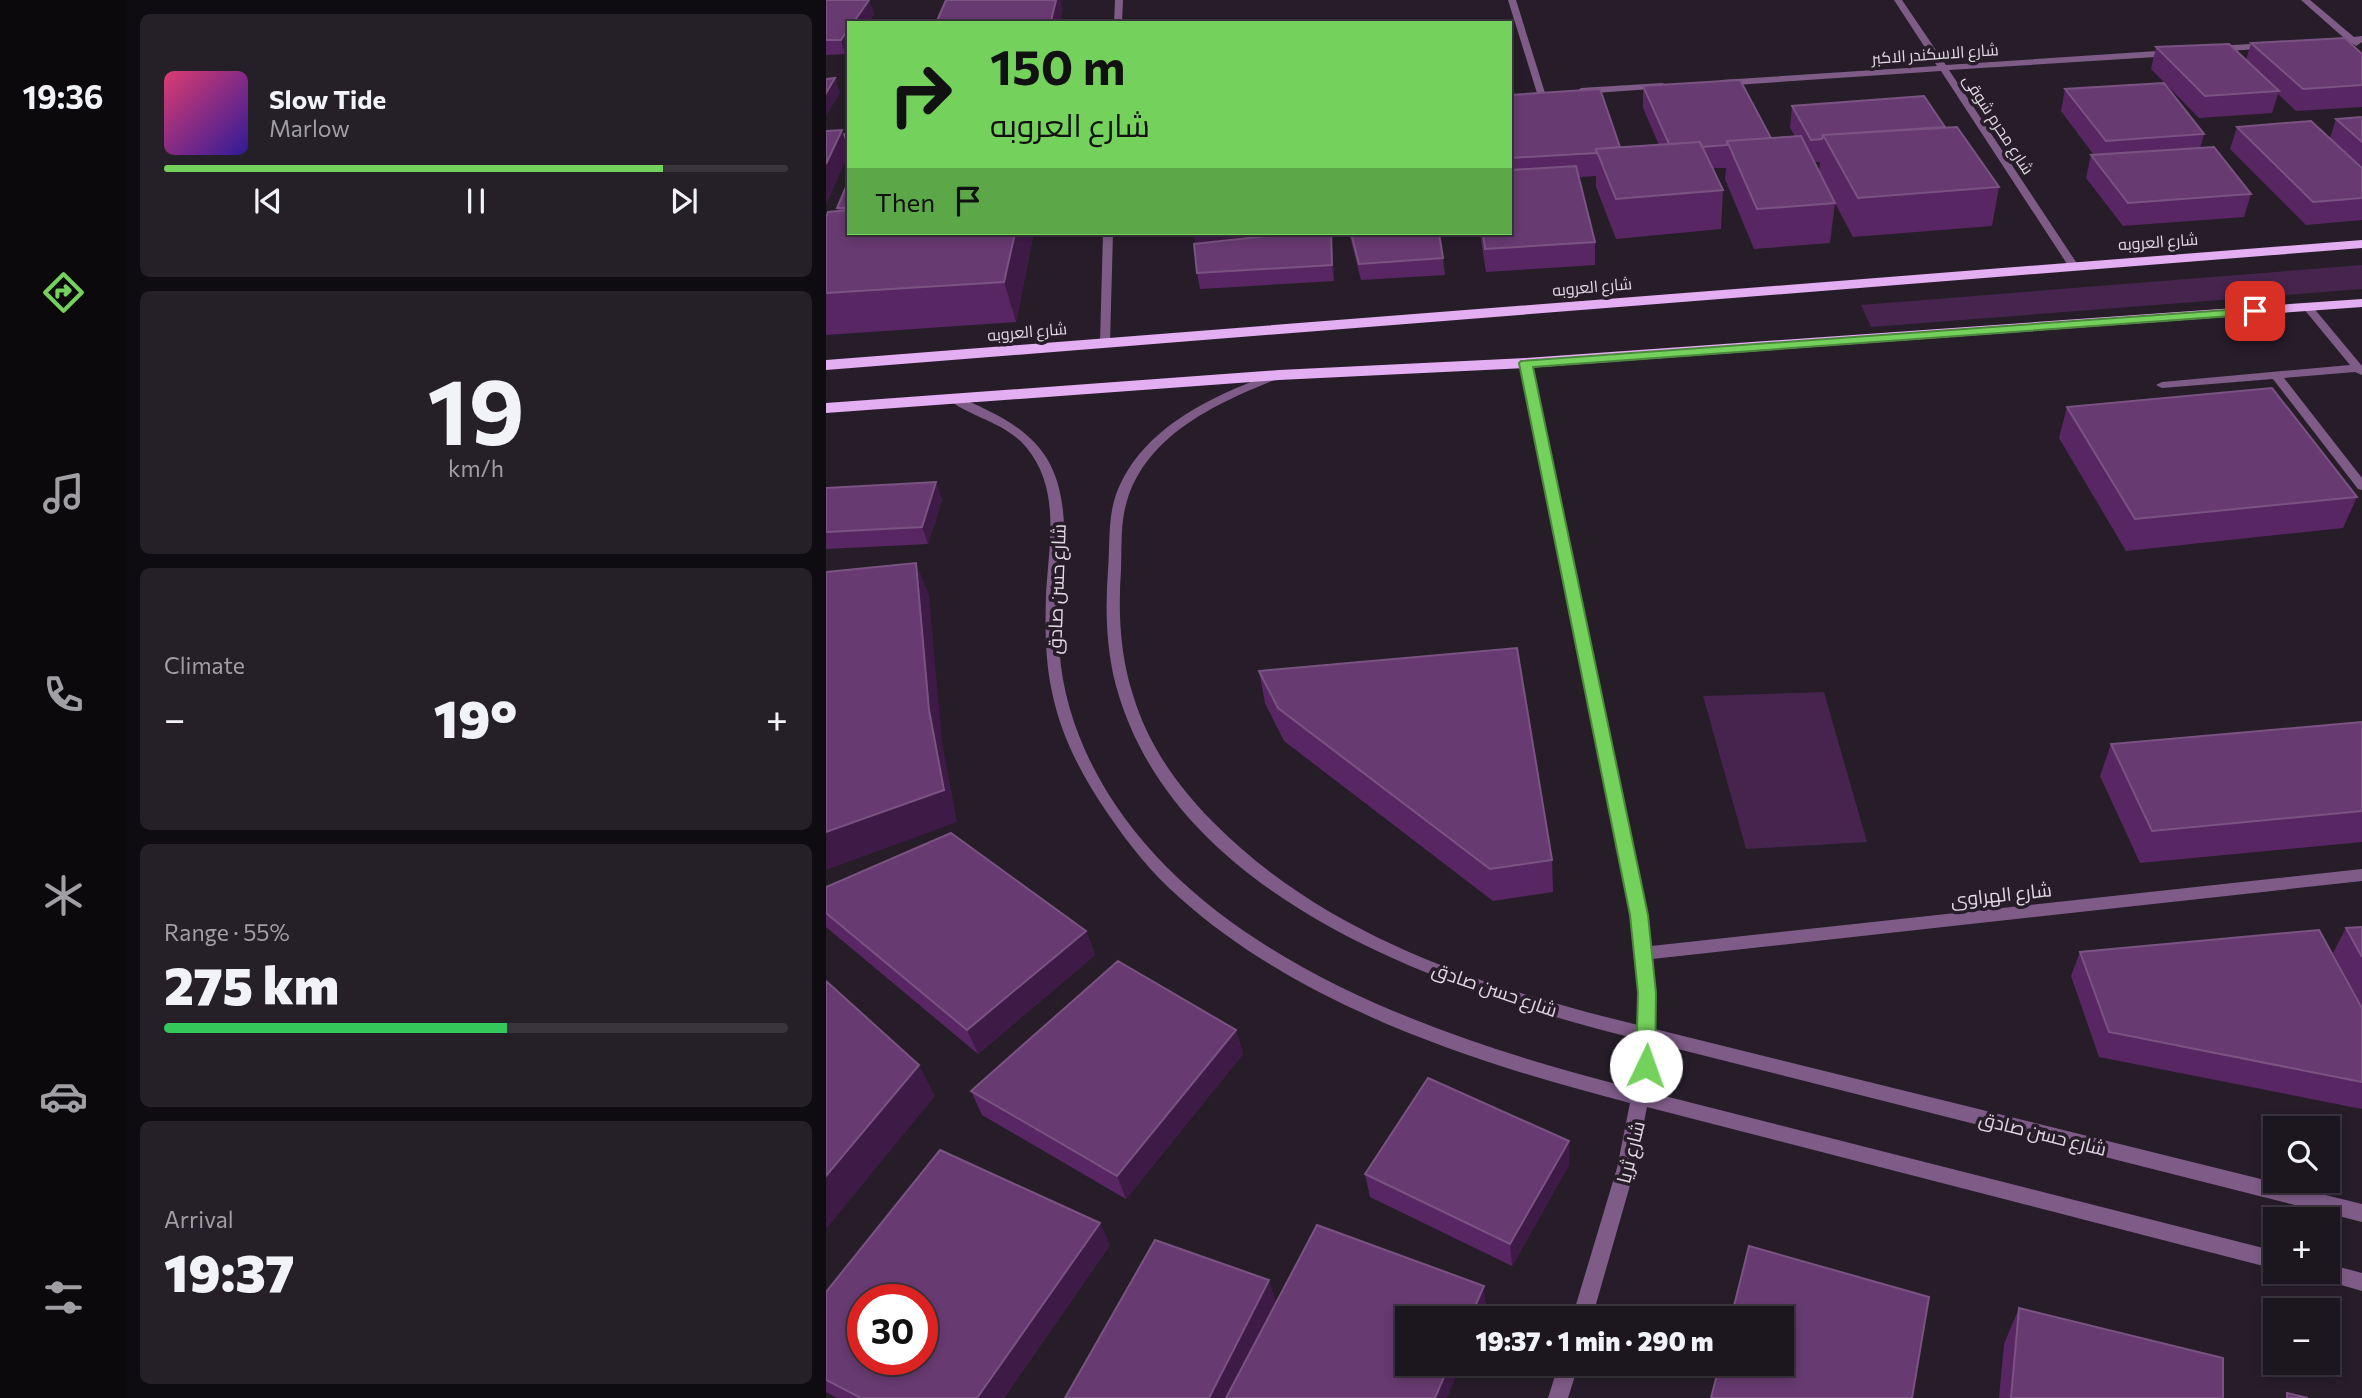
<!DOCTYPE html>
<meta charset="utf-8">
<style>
body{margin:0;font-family:Commissioner,Cairo,sans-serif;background:#251f28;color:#f1f3f6;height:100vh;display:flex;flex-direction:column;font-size:26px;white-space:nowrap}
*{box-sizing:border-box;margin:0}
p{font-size:23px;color:#a09fa4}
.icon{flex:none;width:38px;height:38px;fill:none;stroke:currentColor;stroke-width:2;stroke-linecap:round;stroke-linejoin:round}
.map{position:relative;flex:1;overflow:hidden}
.sheet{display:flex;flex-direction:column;gap:14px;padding:14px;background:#0f0c11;width:700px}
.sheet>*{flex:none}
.guide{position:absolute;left:21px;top:21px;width:665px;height:214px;border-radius:0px;box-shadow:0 4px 10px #0003,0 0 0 2px #3a353d;background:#74d25c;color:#111;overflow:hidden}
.controls{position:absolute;left:1437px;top:1116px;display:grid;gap:14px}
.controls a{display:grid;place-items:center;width:77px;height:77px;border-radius:0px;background:#1c161f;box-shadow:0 4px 10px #0003,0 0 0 2px #3a353d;font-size:35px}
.speed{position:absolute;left:21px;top:1284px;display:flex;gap:14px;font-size:35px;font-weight:700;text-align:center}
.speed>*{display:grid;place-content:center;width:91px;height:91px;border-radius:50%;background:#1c161f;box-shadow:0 4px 10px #0003,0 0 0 2px #3a353d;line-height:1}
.speed .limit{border:10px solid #d22;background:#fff;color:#111}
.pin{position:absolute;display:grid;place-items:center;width:60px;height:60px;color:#fff;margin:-30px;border-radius:14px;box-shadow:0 4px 10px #0006}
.me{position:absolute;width:77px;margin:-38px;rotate:3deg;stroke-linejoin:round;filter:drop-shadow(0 0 5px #0008)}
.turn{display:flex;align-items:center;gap:24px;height:147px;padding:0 28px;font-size:32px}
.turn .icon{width:91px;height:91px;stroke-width:2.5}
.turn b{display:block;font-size:49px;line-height:60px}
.then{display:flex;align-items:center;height:66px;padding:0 28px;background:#0003;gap:14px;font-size:26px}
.big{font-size:52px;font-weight:800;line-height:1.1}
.sheet .widget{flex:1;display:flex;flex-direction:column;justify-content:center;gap:10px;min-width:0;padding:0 24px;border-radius:10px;background:#251f28}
.sheet .dial{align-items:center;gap:0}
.dial b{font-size:91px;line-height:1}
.song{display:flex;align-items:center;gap:21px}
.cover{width:84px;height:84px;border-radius:10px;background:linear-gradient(135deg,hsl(340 70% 55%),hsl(250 70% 35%))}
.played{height:7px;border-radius:4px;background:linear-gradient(90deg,#74d25c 80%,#3a353d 80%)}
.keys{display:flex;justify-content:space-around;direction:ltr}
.heat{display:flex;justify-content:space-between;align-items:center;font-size:38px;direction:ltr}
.charge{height:10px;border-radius:5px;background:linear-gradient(90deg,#34c759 55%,#3a353d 0)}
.trip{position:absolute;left:569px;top:1306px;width:399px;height:70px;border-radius:0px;background:#1c161f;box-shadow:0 4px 10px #0003,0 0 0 2px #3a353d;font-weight:800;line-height:70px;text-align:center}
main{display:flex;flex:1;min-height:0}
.menu{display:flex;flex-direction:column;width:126px;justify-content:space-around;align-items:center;background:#0b090c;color:#a09fa4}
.menu .icon{width:49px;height:49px}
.menu .selected{color:#74d25c}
.menu b{font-size:32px;color:#f1f3f6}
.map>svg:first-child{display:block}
.green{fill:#46244e}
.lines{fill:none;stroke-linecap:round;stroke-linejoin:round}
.service{fill:#7f5c88;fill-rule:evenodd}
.minor{fill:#7f5c88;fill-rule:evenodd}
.trunk{fill:#e4aef2;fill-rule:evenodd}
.wall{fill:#582763;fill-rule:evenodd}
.shaded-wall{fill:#3e1b46}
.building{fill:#673a71;stroke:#7a5382;stroke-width:2;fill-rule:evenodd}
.route{fill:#74d25c;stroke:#4b883c;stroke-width:2}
.labels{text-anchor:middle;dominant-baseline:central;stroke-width:7;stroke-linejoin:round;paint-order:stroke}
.far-street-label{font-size:16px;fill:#e0d9e1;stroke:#261d29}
.street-label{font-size:19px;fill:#e0d9e1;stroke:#261d29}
</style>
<main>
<nav class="menu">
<b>19:36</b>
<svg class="icon selected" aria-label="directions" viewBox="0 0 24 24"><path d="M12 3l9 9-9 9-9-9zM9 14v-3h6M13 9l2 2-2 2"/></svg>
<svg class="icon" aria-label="music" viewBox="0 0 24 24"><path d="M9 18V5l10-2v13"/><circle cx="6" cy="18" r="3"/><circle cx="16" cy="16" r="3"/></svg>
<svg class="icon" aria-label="phone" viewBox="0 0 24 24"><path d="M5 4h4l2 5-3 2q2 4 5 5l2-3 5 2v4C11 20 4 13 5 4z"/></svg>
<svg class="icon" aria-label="climate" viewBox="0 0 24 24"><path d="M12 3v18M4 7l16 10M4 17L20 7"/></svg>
<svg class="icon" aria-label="car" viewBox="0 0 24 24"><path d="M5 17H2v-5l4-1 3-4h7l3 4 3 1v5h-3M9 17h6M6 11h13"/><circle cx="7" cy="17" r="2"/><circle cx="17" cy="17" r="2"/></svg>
<svg class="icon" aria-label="filters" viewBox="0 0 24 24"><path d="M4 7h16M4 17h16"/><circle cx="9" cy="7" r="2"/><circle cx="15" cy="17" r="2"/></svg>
</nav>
<section class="sheet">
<div class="widget">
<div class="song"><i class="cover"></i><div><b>Slow Tide</b><p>Marlow</p></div></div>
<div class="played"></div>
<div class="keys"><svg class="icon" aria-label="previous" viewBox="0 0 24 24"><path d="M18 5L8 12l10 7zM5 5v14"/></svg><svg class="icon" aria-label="pause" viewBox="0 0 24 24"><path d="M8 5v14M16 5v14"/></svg><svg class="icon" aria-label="next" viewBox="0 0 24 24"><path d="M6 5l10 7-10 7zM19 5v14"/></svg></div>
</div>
<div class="widget dial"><b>19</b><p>km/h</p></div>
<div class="widget"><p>Climate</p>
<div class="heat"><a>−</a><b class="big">19°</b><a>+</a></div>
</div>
<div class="widget"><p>Range · 55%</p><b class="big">275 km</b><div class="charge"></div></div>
<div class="widget"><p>Arrival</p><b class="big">19:37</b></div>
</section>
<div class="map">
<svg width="1536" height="1398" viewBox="0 0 1536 1398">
<rect width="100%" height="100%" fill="#261d29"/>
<path class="green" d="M1536 265V289L1045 327 1035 305Z
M998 692 1041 842 920 849 877 696Z"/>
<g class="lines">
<path class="service" d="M1482 305 1486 306 1536 366V375L1529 372 1458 378 1536 478V490L1532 489 1447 379 1336 388 1330 385 1336 382 1524 365 1477 308Z"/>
<path class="minor" d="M289 0H297L296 23H288Z
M682 0H690L719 93 718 95 711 93Z
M1068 0H1076L1120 65 1346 50 1350 53 1346 56 1123 70 1252 265 1251 267H1243L1115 71 895 86 891 83 895 80 1111 66Z
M1475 0H1484L1528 37 1536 36V42L1530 46 1524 42 1499 43V39L1518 38Z
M1440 43 1444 46 1443 48 1391 52 1387 49 1391 46Z
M836 83 839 84V88L755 94 751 91 755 88Z
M23 133V139L0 140V134Z
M277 233H287L284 342 279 345 274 342Z
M700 360 706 363 821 915 825 946 1536 869V881L826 959 829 1029 1536 1204V1222L828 1043 823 1092 1449 1251V1269L821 1107 809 1168 766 1318H746L791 1168 804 1103C649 1063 476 1007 354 898 325 873 301 842 280 811 255 774 235 736 226 692 219 659 219 627 220 594 223 543 235 489 200 447 178 421 142 417 121 398L123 396H131C157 408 184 419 205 439 257 488 232 573 233 635 233 675 243 714 259 750 349 951 609 1038 806 1088L811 1039C622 992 357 903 293 696 280 655 279 612 282 570 284 548 282 523 288 501 310 430 384 397 448 373H456V377C395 401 321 433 301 501 294 523 296 548 295 570 292 612 294 655 307 695 322 745 352 787 388 823 501 937 660 988 812 1025L811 970 805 915 694 363Z
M1502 1264 1536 1273V1291L1491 1278 1489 1272H1502Z
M733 1363H753L742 1398H722Z"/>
<path class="trunk" d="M1536 240V248L0 370V360Z
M1536 299V307L700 368 453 380 0 413V403L453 370 700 358Z"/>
</g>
<path class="wall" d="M0 0 48 14 19 54 0 55Z
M1425 43 1536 54V107L1470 111 1452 94 1446 113 1373 118 1325 69 1330 47 1420 60Z
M817 86 945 138 969 136 964 128 966 106 1119 127 1173 187 1166 226 1027 237 1002 190 1009 203 1004 243 928 249 899 179 900 168H887L897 190 895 229 790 239 770 187V176L753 177 769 242V265L660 272 654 233H684V95L794 147 833 145 817 108ZM988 162H994L993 172Z
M1239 89 1378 134 1374 148 1425 194 1418 217 1297 226 1260 178 1265 155H1268L1235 111Z
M1536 117V220L1480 225 1404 149 1411 127 1504 138 1510 119Z
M23 180V233H206L207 237 190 322 0 335V217L12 211 11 208Z
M523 233H613L617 258 619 275 535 280Z
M369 244 506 245 508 281 374 289 371 273Z
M1241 407 1531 497 1517 528 1300 551 1233 438Z
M0 488 116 499 102 544 0 549Z
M433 671 726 860 727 892 667 901 458 741 439 703Z
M1536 722V842L1314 863 1274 776 1285 744Z
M0 887 260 931 269 955 152 1054 0 927Z
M1536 927V1006L1507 953 1520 928Z
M1254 952 1536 1008V1109L1273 1057 1245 976Z
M410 1030 417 1054 300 1199 156 1115 145 1091Z
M743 1141V1165L686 1266 544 1197 539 1174Z
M284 1245 178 1398H11L0 1392V1292Z
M1193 1308 1397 1398H1173L1178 1344Z"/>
<path class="shaded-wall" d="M43 0 48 14 42 23H27Z
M230 0H235L237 9 234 23H226L225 21Z
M23 28V49L19 54 15 40Z
M9 78 14 93 0 116V93Z
M16 130 23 153 0 205V164Z
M189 233H206L207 237 190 322 178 282Z
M367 233H504L370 249Z
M505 233 506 245 508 281 506 265Z
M110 482 116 499 102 544 96 527Z
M90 563 103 595 116 742 131 822 0 870V832Z
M260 931 269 955 152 1054 141 1030Z
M410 1030 417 1054 300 1199 291 1176Z
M93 1065 109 1096 0 1229V1176Z
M743 1141V1165L686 1266 684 1244Z
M274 1223 284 1245 178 1398H151Z
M443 1280 450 1302 402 1398H383Z
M658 1286 660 1307 656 1318H644Z
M624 1363H636L621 1398H609Z"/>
<path class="building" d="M0 0H43L27 23H23V28L15 40H0Z
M120 0H230L225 21 110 23Z
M1519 38 1536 54V85L1477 89 1425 43Z
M1403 44 1453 91 1379 96 1330 47Z
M9 78 0 93V79Z
M914 80 945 138 901 141V145L876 147 874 142 843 144 817 86Z
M1338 83 1378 134 1280 141 1239 89Z
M774 89 794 147 770 149V153L684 158V95Z
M1098 96 1119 127 997 135 996 139 985 140 966 106Z
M1536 117V142L1510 119Z
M1485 121 1536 168V198L1487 202 1411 127Z
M1131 127 1173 187 1032 198 997 135Z
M16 130 0 164V131Z
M975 136 1009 203 931 209 901 141Z
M874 142 897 190 790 199 770 149Z
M1388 147 1425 194 1302 203 1265 155Z
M750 166 769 242 659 249 657 233H684V170Z
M23 180V208H11Z
M23 210V233H189L178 282 0 293V217L2 212Z
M470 233H505L506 265 371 273 368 244Z
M525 233H613L617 258 533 264Z
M1446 388 1531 497 1309 519 1241 407Z
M110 482 96 527 0 532V488Z
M90 563 103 710 118 790 0 832V572Z
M691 648 726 860 664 869 452 708 433 671Z
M1536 722V811L1326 831 1285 744Z
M125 833 260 931 141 1030 0 913V887Z
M1536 927V957L1520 928Z
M1493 930 1536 1008V1082L1283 1032 1254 952Z
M292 961 410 1030 291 1176 145 1091Z
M0 981 93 1065 0 1176Z
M602 1078 743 1141 684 1244 539 1174Z
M114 1150 274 1223 151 1398H35L0 1380V1292ZM37 1300H96V1360H37Z
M491 1225 658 1286 644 1318H581V1363H624L609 1398H400Z
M329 1240 443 1280 383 1398H239Z
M923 1246 1103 1297 1086 1398H885L894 1363H956V1318H905Z
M1193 1308 1397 1358V1398H1185Z
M1461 1393 1482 1398H1461Z"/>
<path class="route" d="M1429 308 1435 311 1433 314 707 367 822 915 830 993 829 1066 826 1072 820 1074 813 1072 810 1066 812 993 804 915 693 363 695 361Z"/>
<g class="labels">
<g class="far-street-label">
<text transform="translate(1109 53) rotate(-4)">شارع الاسكندر الاكبر</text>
<text transform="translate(1173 124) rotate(57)">شارع محرم شوقى</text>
<text transform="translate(1332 241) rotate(-4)">شارع العروبه</text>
<text transform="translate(766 286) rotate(-5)">شارع العروبه</text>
<text transform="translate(201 331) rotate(-5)">شارع العروبه</text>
</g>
<g class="street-label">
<text transform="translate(230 589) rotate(-88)">شارع حسن صادق</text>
<text transform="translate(1175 894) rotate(-6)">شارع الهراوى</text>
<text transform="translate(669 989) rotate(19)">شارع حسن صادق</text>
<text transform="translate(1217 1133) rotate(14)">شارع حسن صادق</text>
<text transform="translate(804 1152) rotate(-76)">شارع ثريا</text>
</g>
</g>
</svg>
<div class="controls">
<a><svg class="icon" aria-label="search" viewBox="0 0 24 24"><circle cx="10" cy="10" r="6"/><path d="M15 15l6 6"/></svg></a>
<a>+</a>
<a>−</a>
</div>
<div class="speed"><div class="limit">30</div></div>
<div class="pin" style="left:1429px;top:311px;background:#d93025"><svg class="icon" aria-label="arrive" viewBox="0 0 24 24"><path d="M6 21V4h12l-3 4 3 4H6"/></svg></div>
<svg class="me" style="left:820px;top:1066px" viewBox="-20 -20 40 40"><circle r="19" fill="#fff"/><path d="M0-13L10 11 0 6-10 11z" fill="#74d25c"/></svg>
<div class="trip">19:37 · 1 min · 290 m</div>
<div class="guide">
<div class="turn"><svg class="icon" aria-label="right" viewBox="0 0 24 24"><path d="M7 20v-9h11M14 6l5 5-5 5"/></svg><div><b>150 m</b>شارع العروبه</div></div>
<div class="then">Then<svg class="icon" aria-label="arrive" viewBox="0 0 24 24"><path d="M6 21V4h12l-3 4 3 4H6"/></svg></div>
</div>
</div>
</main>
